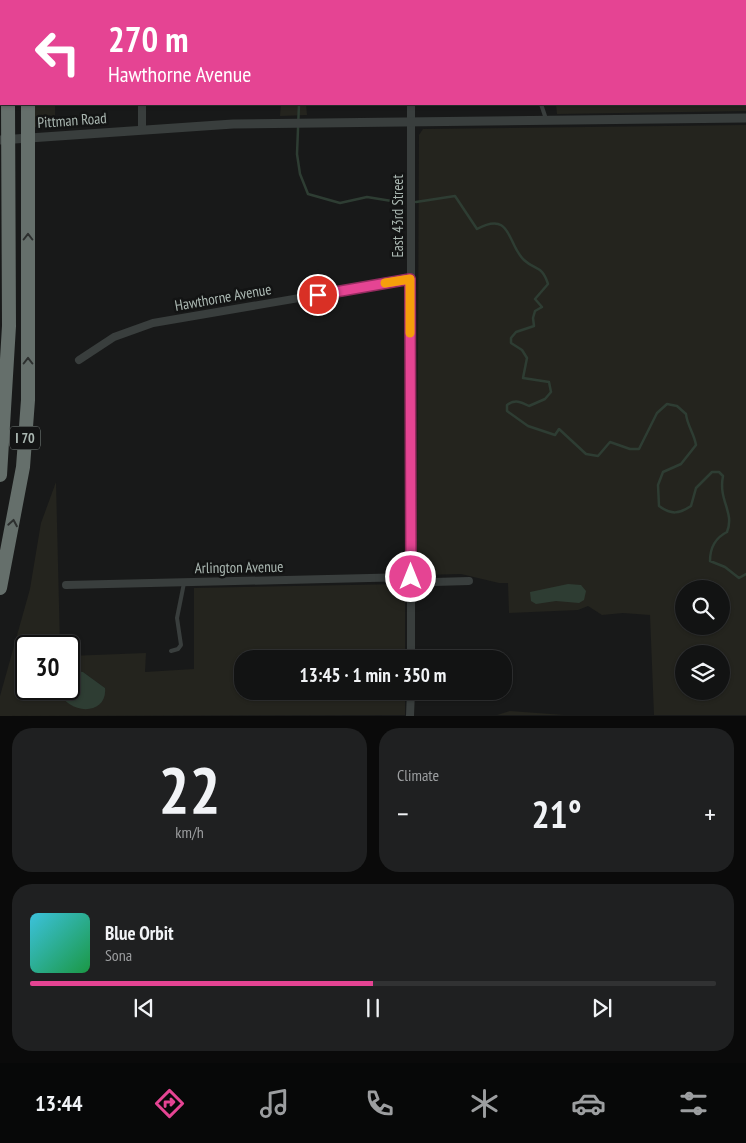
<!DOCTYPE html>
<meta charset="utf-8">
<style>
body{margin:0;font-family:"PT Sans Narrow",sans-serif;background:#1f2021;color:#f1f3f6;height:100vh;display:flex;flex-direction:column;font-size:19px;white-space:nowrap}
*{box-sizing:border-box;margin:0}
p{font-size:16px;color:#9c9ea0}
.icon{flex:none;width:28px;height:28px;fill:none;stroke:currentColor;stroke-width:2;stroke-linecap:round;stroke-linejoin:round}
.map{position:relative;height:716px;overflow:hidden}
.drawer{display:flex;flex-direction:column;gap:12px;padding:12px;background:#0a0a0a;flex:1}
.drawer>*{flex:none}
.top-card{position:absolute;left:0px;top:0px;width:746px;height:105px;box-shadow:0 1px 4px #0004,0 0 0 1px #313233;background:#e54493;color:#fff;overflow:hidden}
.fabs{position:absolute;left:675px;top:580px;display:grid;gap:10px}
.fabs a{display:grid;place-items:center;width:55px;height:55px;border-radius:50%;background:#121313;box-shadow:0 1px 4px #0004,0 0 0 1px #313233;font-size:25px}
.speed{position:absolute;left:15px;top:635px;display:flex;gap:10px;font-size:25px;font-weight:700;text-align:center}
.speed>*{display:grid;place-content:center;width:65px;height:65px;border-radius:50%;background:#121313;box-shadow:0 1px 4px #0004,0 0 0 1px #313233;line-height:1}
.speed .limit{border:2px solid #111;border-radius:8px;background:#fff;color:#111}
.pin{position:absolute;display:grid;place-items:center;width:42px;height:42px;color:#fff;margin:-21px;border:2px solid #fff;border-radius:50%;box-shadow:0 1px 5px #0007}
.me{position:absolute;width:55px;margin:-28px;rotate:0deg;stroke-linejoin:round;filter:drop-shadow(0 0 4px #0008)}
.turn{display:flex;align-items:center;gap:18px;height:105px;padding:0 25px;font-size:22px}
.turn .icon{width:65px;height:65px;stroke-width:2.5}
.turn b{display:block;font-size:35px;line-height:42px}
.big{font-size:38px;font-weight:700;line-height:1.1}
.drawer .widget{flex:1;display:flex;flex-direction:column;justify-content:center;gap:8px;min-width:0;padding:0 18px;border-radius:20px;background:#1f2021}
.drawer .dial{align-items:center;gap:0}
.dial b{font-size:65px;line-height:1}
.song{display:flex;align-items:center;gap:15px}
.cover{width:60px;height:60px;border-radius:8px;background:linear-gradient(135deg,hsl(190 70% 55%),hsl(140 70% 35%))}
.played{height:5px;border-radius:2px;background:linear-gradient(90deg,#e54493 50%,#313233 50%)}
.keys{display:flex;justify-content:space-around;direction:ltr}
.heat{display:flex;justify-content:space-between;align-items:center;font-size:28px;direction:ltr}
.drawer .tiles{flex:1;display:grid;gap:12px;grid-template-columns:1fr 1fr}
.widget:last-child{grid-column:span 2}
.trip{position:absolute;left:234px;top:650px;width:278px;height:50px;border-radius:20px;background:#121313;box-shadow:0 1px 4px #0004,0 0 0 1px #313233;font-weight:700;line-height:50px;text-align:center}
.tab-bar{display:flex;height:80px;justify-content:space-around;align-items:center;background:#070808;color:#9c9ea0}
.tab-bar .icon{width:35px;height:35px}
.tab-bar .active{color:#e54493}
.tab-bar b{font-size:22px;color:#f1f3f6}
.map>svg:first-child{display:block}
.green{fill:#24241e;fill-rule:evenodd}
.water{fill:#2e3d33}
.lines{fill:none;stroke-linecap:round;stroke-linejoin:round}
.stream{stroke:#2e3d33;stroke-width:2.5}
.service{stroke:#393e3d;stroke-width:4}
.minor{stroke:#393e3d;stroke-width:8}
.tertiary{stroke:#393e3d;stroke-width:9}
.motorway{stroke:#656f6b;stroke-width:14}
.oneway{stroke:#2c2f2e}
.route-casing{stroke:#952c60;stroke-width:12}
.route{stroke:#e54493;stroke-width:9}
.slow{stroke:#f59e0b;stroke-width:9}
.labels{text-anchor:middle;dominant-baseline:central;stroke-width:5;stroke-linejoin:round;paint-order:stroke}
.shield{fill:#131414;stroke:#7d8783;stroke-width:1}
.shield-label{font-size:14px;font-weight:bold;fill:#abb8b2}
.street-label{font-size:15px;fill:#abb8b2;stroke:#131414}
</style>
<div class="map">
<svg width="746" height="716" viewBox="0 0 746 716">
<rect width="100%" height="100%" fill="#181919"/>
<path class="green" d="M152 0H344L152 1Z
M542 0H746V111L557 114 556 104H745V1Z
M35 104H55V125L35 127Z
M281 104H306L307 115 280 116Z
M746 125V715H654L650 615 623 613 602 615 588 606 578 610 509 613 508 583H499L461 574 421 575 417 569 419 135 423 129ZM684 589H721V626H684ZM684 654H721V691H684Z
M56 482 60 646H26V689H58L61 699 105 688 83 672 69 669V656L146 653 145 672 194 669V588L405 584V659H242V691H405V715L0 716V696L30 589 41 523Z
M510 711 564 715H497Z"/>
<path class="water" d="M568 584 581 585 586 591 584 600 579 603 556 601 536 604 531 601 530 592Z
M69 669 83 672 105 688C108 716 67 716 58 689H69Z"/>
<g class="lines">
<path class="stream" d="M264 0 267 1
M253 1 254 0
M278 1 279 0
M745 38 746 37
M299 104 297 154 300 174 308 194 340 203 367 197 404 203
M745 104 746 105
M416 202 455 196 477 229C512 210 507 244 524 260 536 271 542 265 548 284L535 299 542 307 535 311 533 318 534 326 516 332 511 338V343L522 350 527 358 523 378 549 382 551 392 545 399 529 406C521 402 515 399 507 405V411L528 426 555 435 559 429 586 454 598 456 610 442 630 449H639L657 413 667 404 677 406 686 414C687 425 694 433 696 445L681 464 663 472 658 485 659 506C671 515 679 514 691 506L696 488 712 472H719L723 476C718 501 735 512 727 532 715 538 710 547 710 561L725 567 739 578 746 574"/>
<path class="service" d="M541 104 546 119
M171 651 178 649 181 645 177 618 184 583"/>
<path class="minor" d="M143 1V0
M411 1V0
M142 129V104
M79 360 114 337 153 323 410 279
M66 585 411 577
M411 592 434 582 469 581
M411 659V104
M410 716 411 691"/>
<path class="tertiary" d="M0 140 233 124 746 118"/>
<path class="motorway" d="M8 0V1
M28 0V1
M0 475 9 326 8 104
M0 588 23 467 28 400V104"/>
</g>
<defs><path id="oneway-chevron" d="M-2-3.5L2.5 0L-2 3.5" fill="none" stroke-width="1.6" stroke-linecap="round" stroke-linejoin="round" transform="scale(1.25)"/></defs>
<g class="oneway">
<use href="#oneway-chevron" transform="translate(28 237) rotate(-90)"/>
<use href="#oneway-chevron" transform="translate(28 361) rotate(-90)"/>
<use href="#oneway-chevron" transform="translate(13 523) rotate(-80)"/>
</g>
<g class="lines">
<g class="route-casing">
<path id="route" d="M318 295 410 279 411 577"/>
</g>
<use href="#route" class="route"/>
<path class="slow" d="M385 283 410 279V333"/>
</g>
<g class="labels">
<rect class="shield" x="10" y="426.5" width="30" height="23" rx="4"/>
<g class="shield-label">
<text x="25" y="438">I 70</text>
</g>
<g class="street-label">
<text transform="translate(72 120) rotate(-4)">Pittman Road</text>
<text transform="translate(397 216) rotate(-90)">East 43rd Street</text>
<text transform="translate(223 297) rotate(-10)">Hawthorne Avenue</text>
<text transform="translate(239 567) rotate(-1)">Arlington Avenue</text>
</g>
</g>
</svg>
<div class="fabs">
<a><svg class="icon" aria-label="search" viewBox="0 0 24 24"><circle cx="10" cy="10" r="6"/><path d="M15 15l6 6"/></svg></a>
<a><svg class="icon" aria-label="layers" viewBox="0 0 24 24"><path d="M12 4l9 5-9 5-9-5zM3 14l9 5 9-5"/></svg></a>
</div>
<div class="speed"><div class="limit">30</div></div>
<div class="pin" style="left:318px;top:295px;background:#d93025"><svg class="icon" aria-label="arrive" viewBox="0 0 24 24"><path d="M6 21V4h12l-3 4 3 4H6"/></svg></div>
<svg class="me" style="left:411px;top:577px" viewBox="-20 -20 40 40"><circle r="17" fill="#e54493" stroke="#fff" stroke-width="3"/><path d="M0-11L8 9 0 5-8 9z" fill="#fff"/></svg>
<div class="trip">13:45 · 1 min · 350 m</div>
<div class="top-card">
<div class="turn"><svg class="icon" aria-label="left" viewBox="0 0 24 24"><path d="M17 20v-9H6M10 6l-5 5 5 5"/></svg><div><b>270 m</b>Hawthorne Avenue</div></div>
</div>
</div>
<section class="drawer">
<div class="tiles">
<div class="widget dial"><b>22</b><p>km/h</p></div>
<div class="widget"><p>Climate</p>
<div class="heat"><a>−</a><b class="big">21°</b><a>+</a></div>
</div>
<div class="widget">
<div class="song"><i class="cover"></i><div><b>Blue Orbit</b><p>Sona</p></div></div>
<div class="played"></div>
<div class="keys"><svg class="icon" aria-label="previous" viewBox="0 0 24 24"><path d="M18 5L8 12l10 7zM5 5v14"/></svg><svg class="icon" aria-label="pause" viewBox="0 0 24 24"><path d="M8 5v14M16 5v14"/></svg><svg class="icon" aria-label="next" viewBox="0 0 24 24"><path d="M6 5l10 7-10 7zM19 5v14"/></svg></div>
</div>
</div>
</section>
<nav class="tab-bar">
<b>13:44</b>
<svg class="icon active" aria-label="directions" viewBox="0 0 24 24"><path d="M12 3l9 9-9 9-9-9zM9 14v-3h6M13 9l2 2-2 2"/></svg>
<svg class="icon" aria-label="music" viewBox="0 0 24 24"><path d="M9 18V5l10-2v13"/><circle cx="6" cy="18" r="3"/><circle cx="16" cy="16" r="3"/></svg>
<svg class="icon" aria-label="phone" viewBox="0 0 24 24"><path d="M5 4h4l2 5-3 2q2 4 5 5l2-3 5 2v4C11 20 4 13 5 4z"/></svg>
<svg class="icon" aria-label="climate" viewBox="0 0 24 24"><path d="M12 3v18M4 7l16 10M4 17L20 7"/></svg>
<svg class="icon" aria-label="car" viewBox="0 0 24 24"><path d="M5 17H2v-5l4-1 3-4h7l3 4 3 1v5h-3M9 17h6M6 11h13"/><circle cx="7" cy="17" r="2"/><circle cx="17" cy="17" r="2"/></svg>
<svg class="icon" aria-label="filters" viewBox="0 0 24 24"><path d="M4 7h16M4 17h16"/><circle cx="9" cy="7" r="2"/><circle cx="15" cy="17" r="2"/></svg>
</nav>
